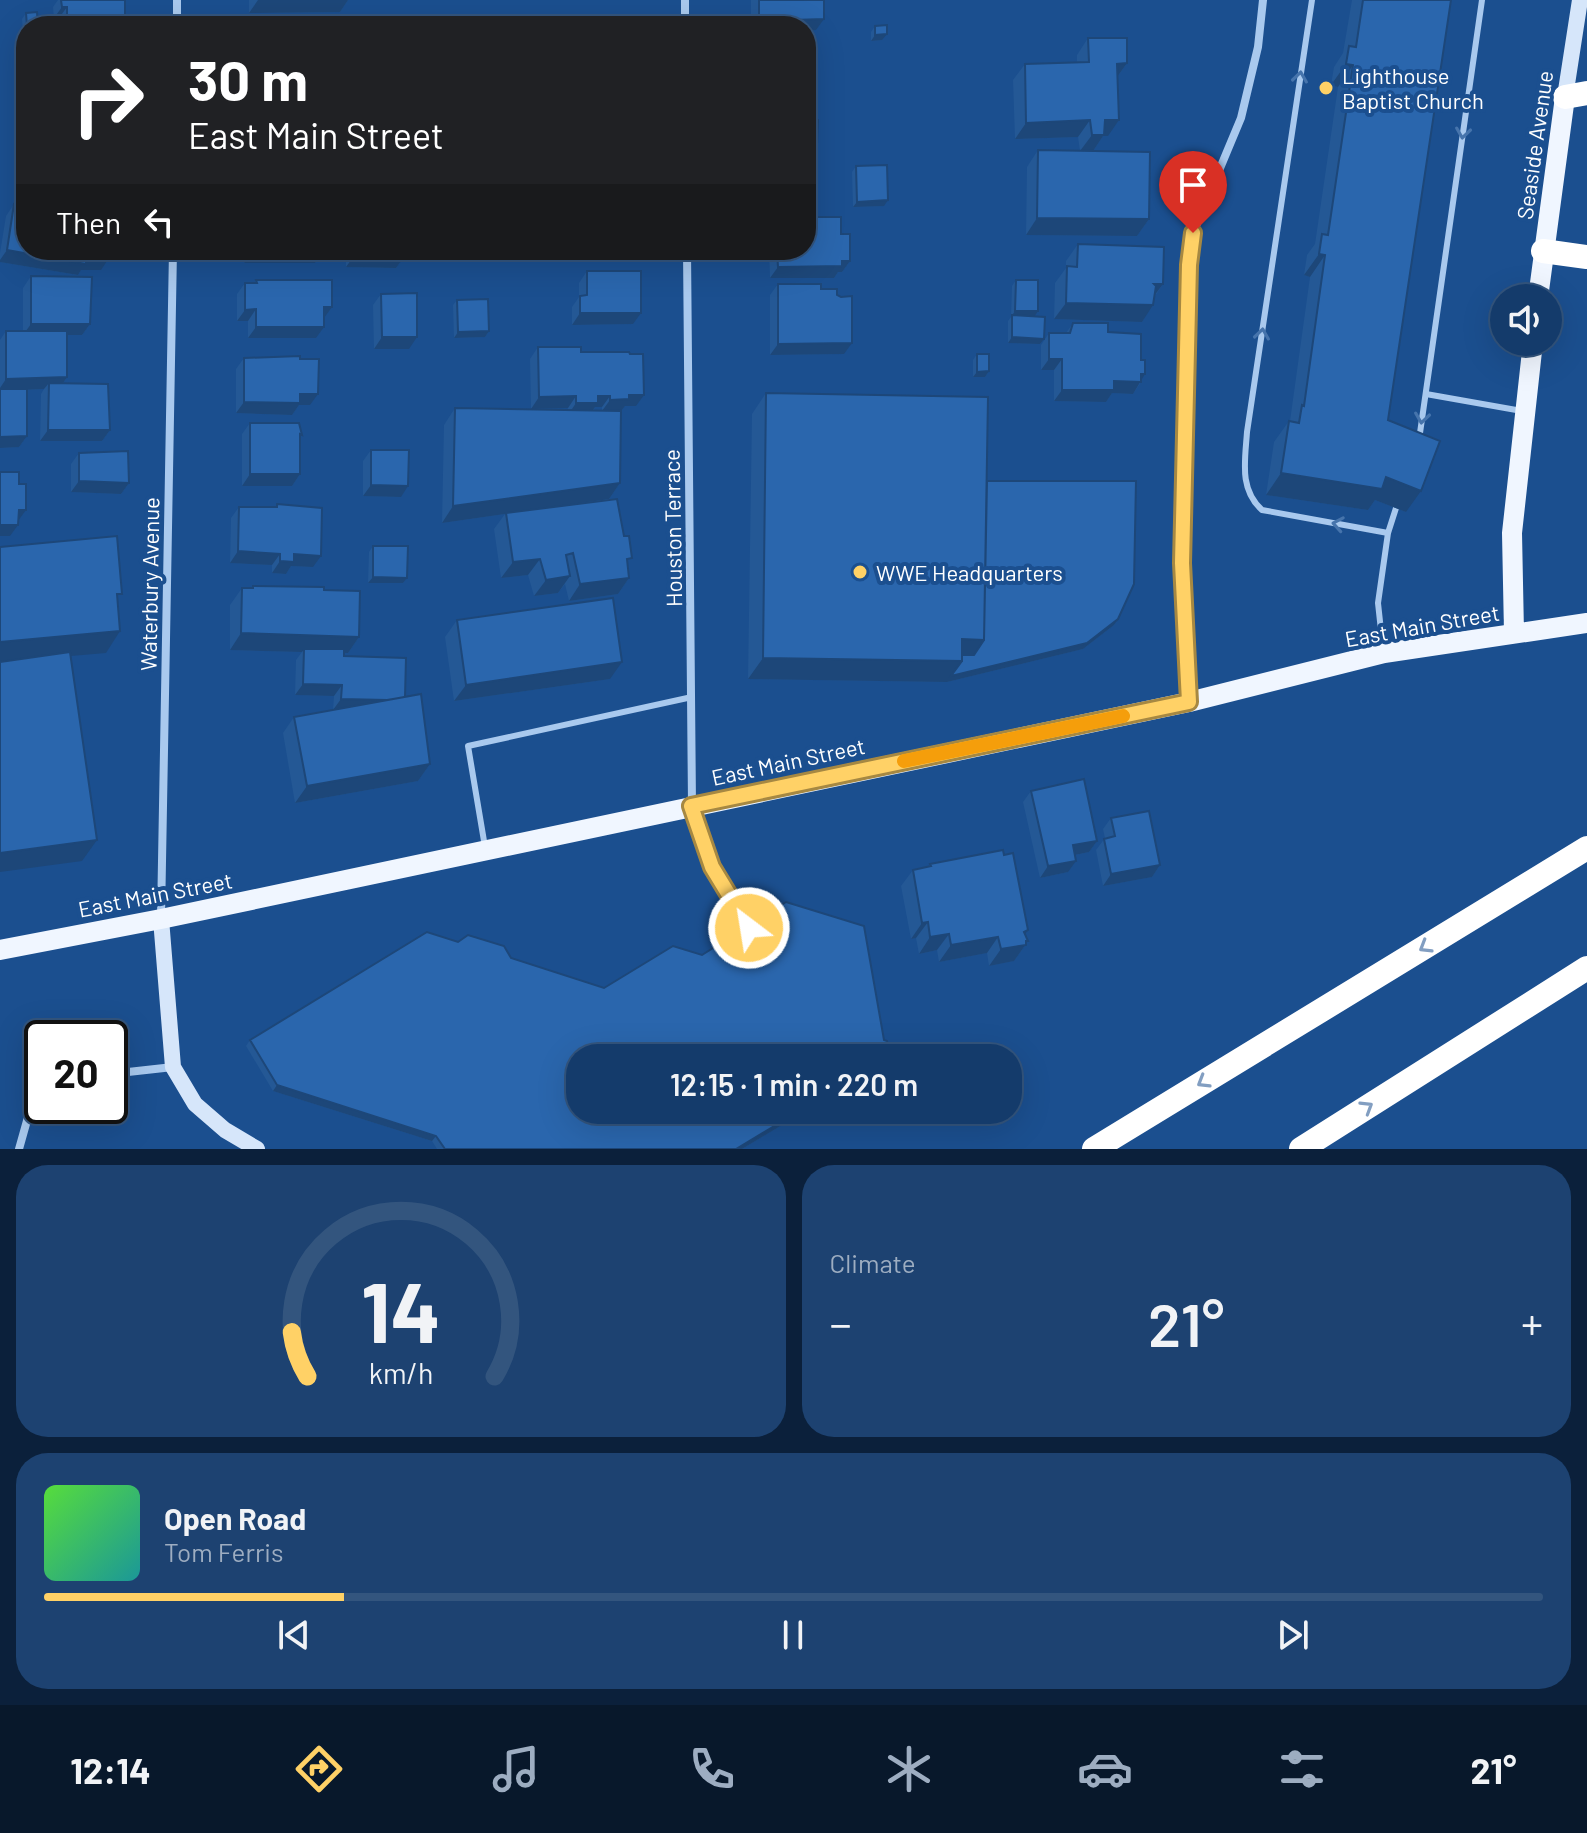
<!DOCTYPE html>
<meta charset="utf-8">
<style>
body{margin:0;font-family:Barlow,sans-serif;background:#1d4271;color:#f1f3f6;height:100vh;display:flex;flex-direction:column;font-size:30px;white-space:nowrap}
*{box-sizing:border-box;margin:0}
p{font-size:26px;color:#9dadc1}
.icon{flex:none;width:44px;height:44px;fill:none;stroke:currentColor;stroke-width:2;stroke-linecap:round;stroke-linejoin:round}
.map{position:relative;height:1149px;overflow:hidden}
.drawer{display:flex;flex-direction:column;gap:16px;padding:16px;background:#0b203b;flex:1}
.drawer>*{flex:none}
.guide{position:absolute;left:16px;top:16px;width:800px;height:244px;border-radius:32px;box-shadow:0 8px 32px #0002,0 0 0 2px #33557e;background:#202124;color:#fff;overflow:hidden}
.tools{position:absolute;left:1490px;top:284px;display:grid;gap:16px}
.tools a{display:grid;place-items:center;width:72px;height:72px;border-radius:50%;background:#143b6b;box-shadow:0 8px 32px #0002,0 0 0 2px #33557e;font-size:40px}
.speed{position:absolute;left:24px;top:1020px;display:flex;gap:16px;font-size:40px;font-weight:700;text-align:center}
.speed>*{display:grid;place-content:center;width:104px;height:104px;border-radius:50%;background:#143b6b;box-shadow:0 8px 32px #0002,0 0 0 2px #33557e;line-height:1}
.speed .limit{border:4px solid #111;border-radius:12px;background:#fff;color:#111}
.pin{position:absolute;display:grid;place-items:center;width:68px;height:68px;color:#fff;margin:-82px -34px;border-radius:50% 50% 50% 0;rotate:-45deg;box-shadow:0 0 8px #0007}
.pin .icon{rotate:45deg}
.me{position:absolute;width:88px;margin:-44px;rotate:329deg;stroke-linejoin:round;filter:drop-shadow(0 0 6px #0008)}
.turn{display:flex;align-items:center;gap:28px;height:168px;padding:0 40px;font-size:36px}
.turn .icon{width:104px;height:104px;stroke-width:2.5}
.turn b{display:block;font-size:56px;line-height:68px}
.then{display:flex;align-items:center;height:76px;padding:0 40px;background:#0003;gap:16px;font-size:30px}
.big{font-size:60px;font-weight:600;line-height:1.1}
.drawer .tile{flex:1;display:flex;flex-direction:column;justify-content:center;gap:12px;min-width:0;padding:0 28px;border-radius:32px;background:#1d4271}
.drawer .dial{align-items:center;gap:0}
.dial svg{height:208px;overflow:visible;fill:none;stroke:#33557e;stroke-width:7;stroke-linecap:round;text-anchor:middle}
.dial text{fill:#f1f3f6;stroke:none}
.song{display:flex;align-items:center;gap:24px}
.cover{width:96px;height:96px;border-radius:12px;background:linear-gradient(135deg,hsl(110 70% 55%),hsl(180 70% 35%))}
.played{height:8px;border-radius:4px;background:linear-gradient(90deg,#ffd166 20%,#33557e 20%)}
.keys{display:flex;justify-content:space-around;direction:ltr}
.heat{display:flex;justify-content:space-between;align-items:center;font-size:44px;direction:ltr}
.drawer .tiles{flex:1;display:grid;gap:16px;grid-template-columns:1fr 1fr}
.tile:last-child{grid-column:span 2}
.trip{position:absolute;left:566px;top:1044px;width:456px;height:80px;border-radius:32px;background:#143b6b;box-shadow:0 8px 32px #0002,0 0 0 2px #33557e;font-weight:600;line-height:80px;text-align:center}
.tab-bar{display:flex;height:128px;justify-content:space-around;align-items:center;background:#08182b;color:#9dadc1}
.tab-bar .icon{width:56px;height:56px}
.tab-bar .on{color:#ffd166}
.tab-bar b{font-size:36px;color:#f1f3f6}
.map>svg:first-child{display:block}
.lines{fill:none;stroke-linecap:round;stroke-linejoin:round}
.lane{stroke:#a9c9ee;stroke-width:6}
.street{stroke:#a9c9ee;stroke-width:8}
.secondary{stroke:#d6e6fa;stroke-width:16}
.primary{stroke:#f0f6ff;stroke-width:20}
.highway{stroke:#fff;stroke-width:24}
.wall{fill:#245895;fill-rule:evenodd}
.shaded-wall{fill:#1d4779}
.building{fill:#2a66ad;stroke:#1d4779;stroke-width:2}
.oneway{stroke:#4674ac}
.oneway2{stroke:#829ec1}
.route-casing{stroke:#a68842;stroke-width:20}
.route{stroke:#ffd166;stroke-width:14}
.slow{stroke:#f59e0b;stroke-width:14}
.poi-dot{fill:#ffd166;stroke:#1b4f8f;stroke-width:3}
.labels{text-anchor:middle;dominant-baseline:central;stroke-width:8;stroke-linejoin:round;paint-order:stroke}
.poi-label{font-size:22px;fill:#fff;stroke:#1b4f8f;text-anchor:start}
.street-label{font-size:22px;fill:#fff;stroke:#1b4f8f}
</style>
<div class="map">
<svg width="1587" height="1149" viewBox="0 0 1587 1149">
<rect width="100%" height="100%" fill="#1b4f8f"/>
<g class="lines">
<path class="lane" d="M1312 0 1247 432C1245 461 1239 489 1262 510L1388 533 1396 508
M1426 394 1522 411
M1419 440 1482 0
M1383 649 1378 603 1388 533
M693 809 712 867 749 928
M485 847 468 746 692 697"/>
<path class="street" d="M685 0V26
M177 26V0
M687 250 692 805
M1189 701 1182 563 1189 265 1193 233 1241 118 1258 47 1263 0
M161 917 173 250
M110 1074 173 1067
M19 1149 28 1117 42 1099"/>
<path class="secondary" d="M1565 97 1580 0
M161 919 173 1067 195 1104 225 1130 257 1149"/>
<path class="primary" d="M1538 298 1565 97
M1514 633 1512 533 1533 342
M0 950 161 919 1189 702 1384 653 1587 623"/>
<path class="highway" d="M1565 97 1587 93
M1543 251 1587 257
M1094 1149 1587 848
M1301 1149 1587 968"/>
</g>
<path class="wall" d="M58 0H125L118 26H59V18H54L53 7Z
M249 0H348L340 12 249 13Z
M751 0H824L816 30 806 31V26H751Z
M1352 0H1451L1388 420 1406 512 1375 500 1368 510 1266 495 1274 442 1289 421H1290L1310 277 1304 275 1307 255 1315 244 1338 87 1331 85 1334 67 1343 53Z
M26 13 38 26H26V32L23 33 22 19Z
M875 26 882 40 871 41V32Z
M1088 38 1127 63 1118 76 1108 136H1103L1093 151 1149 219 1137 236 1026 235 1027 167 1038 150 1080 151 1078 137 1015 139 1013 80 1025 64 1077 63V55Z
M856 166 884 206 853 207 852 172Z
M14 204 101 270H81L78 275 0 262V253L6 216Z
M815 217 841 234 850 261 842 272H838L834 278H770L769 250H806Z
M1078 244 1163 284 1155 296 1142 322 1054 319 1055 283 1066 268V261Z
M244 250H323L315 263H244Z
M346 250H404V257L396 268 346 267Z
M562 250H625L622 253 596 254V251L592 257H565V253H562Z
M587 271 633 324 572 325V307L579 297V283Z
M31 276 90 324 82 335H67V377L63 383 110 430 102 441H40L41 394 44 389 27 390V436L19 447 0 448V340L6 331H23V288Z
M256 280 324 318 316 338H248V321H237V294L245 283H254Z
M1016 280 1044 339 1040 344 1008 343V321L1011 317 1012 286Z
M778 284 821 289 837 295 844 354 770 355V295Z
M381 294 409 349H374L373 305Z
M457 300 489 331 485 337 454 338 453 305Z
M1073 323 1108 332 1141 380V382L1133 394 1112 393 1106 402 1054 401V370H1041V345L1049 333H1066Z
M538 347 581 352 636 406H625L621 411 620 483 609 499 628 564 629 578 618 594 569 601 565 584 558 593 534 596 528 575 501 578 494 529 505 514 442 523 444 425 455 408 568 410V408L531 409 530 359ZM595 407H602V411H593Z
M977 354 989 371 985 377H973V360Z
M244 358 310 405H299L292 415 236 413V369Z
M766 393 987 481 1118 619 1114 625 1083 649 947 682 748 679 752 414Z
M250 423 300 438V474L292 486H242V434Z
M371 450 401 497 363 496V461Z
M79 453 129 483 121 494 71 492V464Z
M277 504 313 567 291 566 286 574 272 573V565L230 563 231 518 239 507H275Z
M373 546 407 578 403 583H368L369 552Z
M253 586 324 590 359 637 348 653H344V656L405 697 430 764 418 781 295 803 283 733 294 717 333 710 334 696 295 695 296 660 302 652 230 650V605L242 588H251Z
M457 620 610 679 454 701 445 637Z
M1031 791 1097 841 1089 852 1075 855 1068 872 1040 878 1023 802Z
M1111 818 1160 865 1152 877 1103 886 1096 850 1105 838 1103 829Z
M930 864 1028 930 1025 934 1028 941 1014 961 989 966 987 953 939 962 937 950 919 954 916 938 911 939 901 886 913 870 928 867Z
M511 958 604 988 884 1040 890 1056 889 1058H580V1110H807L742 1149H437L432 1141 273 1091 246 1046 250 1040Z"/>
<path class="shaded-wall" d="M258 0H348L340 12 249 13Z
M62 7H67L59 18H54Z
M119 15H125L118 26H65L67 23Z
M824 19 816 30 806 31V26H756L759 21Z
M887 34 882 40 871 41 875 35Z
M1127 63 1115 80 1117 64Z
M1346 64 1353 65 1338 87 1331 85Z
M1090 120 1078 137 1015 139 1026 123Z
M1105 120H1119L1108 136H1103L1093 151H1080L1092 135Z
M806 144H817L809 156 806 155Z
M888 200 884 206 853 207 857 202Z
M1037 218 1149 219 1137 236 1026 235Z
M7 250 109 258 101 270H81L78 275 0 262V260Z
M419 250H471L470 251 417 252Z
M570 250H597L592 257H565Z
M599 250H625L622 253 596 254Z
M252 252H323L315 263H244Z
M1319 254 1325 255 1310 277 1304 275Z
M354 256 404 257 396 268 346 267Z
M842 261H850L842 272H838L834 278H770L778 267Z
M1154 284H1163L1151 300Z
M1066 303 1153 305 1142 322 1054 319Z
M324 307H332L324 318Z
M256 309 248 321H237L245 310Z
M1015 311H1038L1034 317H1011Z
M580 313H641L633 324 572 325Z
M31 324H90L82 335H23Z
M256 327H324L316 338H248Z
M489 331 485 337 454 338 458 332Z
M382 337H417L409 349H374Z
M1012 337 1044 339 1040 344 1008 343Z
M852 343 844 354 770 355 778 344Z
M1049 359H1062L1054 370H1041Z
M989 371 985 377H973L977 372Z
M1141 374H1145L1133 394 1112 393 1106 402 1054 401 1062 390 1114 381Z
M67 377 59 389 49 383 44 389 0 391V388L6 379Z
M300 394H318L310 405H299L292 415 236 413 244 402Z
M629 395H644L636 406H625L621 411H602L610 400Z
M576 396 568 408 531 409 539 397Z
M598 396H610L602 407H595L590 414 568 415 576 403Z
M48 430H110L102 441H40Z
M27 436 19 447 0 448V437Z
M1281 473 1386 477 1421 491 1406 512 1375 500 1368 510 1266 495Z
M250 474H300L292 486H242Z
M79 481 129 483 121 494 71 492Z
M620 483 609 499 442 523 453 506Z
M371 485 408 486 401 497 363 496Z
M19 510H26L18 521Z
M0 525H18L10 536H0Z
M238 551 280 554 272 565 230 563Z
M294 554 321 556 313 567 291 566 286 574 272 573 280 561Z
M540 559 528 575 501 578 513 562Z
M570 576 558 593 534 596 546 580Z
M373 577 407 578 403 583H368Z
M629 578 618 594 569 601 580 584Z
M1118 619 1114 625 1083 649 947 682 748 679 763 658 962 661Z
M120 631 106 653 0 662V642Z
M241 633 359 637 348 653 304 652V649L302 652 230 650Z
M962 639 984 640 970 661 951 660Z
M622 662 610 679 454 701 466 685Z
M303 684 342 685 334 696 295 695Z
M341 699 405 700 333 710Z
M430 764 418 781 295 803 307 786Z
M97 840 82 861 0 872V853Z
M1097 841 1089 852 1065 857 1073 845Z
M1076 861 1068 872 1040 878 1048 866Z
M1160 865 1152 877 1103 886 1111 874Z
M928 922 916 938 911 939 922 923Z
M1028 930 1017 946 1026 941H1028L1014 961 989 966 1001 949 1024 932Z
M949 934 937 950 919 954 930 937Z
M998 937 987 953 939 962 951 945Z
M277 1085 436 1136 432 1141 273 1091Z
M801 1110H807L742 1149H736Z"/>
<path class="building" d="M61 0H125V15H119V22L67 23V7H62Z
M759 0H824V19L759 21Z
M1363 0H1451L1388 420 1440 441 1421 491 1386 477 1382 489 1281 473 1289 421 1299 423 1302 405 1304 406 1325 255 1319 254 1322 234 1328 235 1353 65 1346 64 1349 46 1356 47Z
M37 12 38 26H27L26 13Z
M887 25V34L875 35V26Z
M1088 38H1127V63L1117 64 1119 120H1105L1104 135H1092L1090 120 1026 123 1025 64 1089 62Z
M806 47H811L809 120H818L817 144H806Z
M1038 150 1150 152 1149 219 1037 218Z
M887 165 888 200 857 202 856 166Z
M806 199H812L815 217H841V234H850V261H842V266L778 267 777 250H806Z
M14 204 26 206V250H110L109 258H86V264L7 250Z
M1078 244 1164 247 1163 284H1154L1156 286 1153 305 1066 303 1067 266 1077 267Z
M252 250H323V252H252Z
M354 250H404V257L354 256Z
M587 271H641V313H580V296L587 295Z
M31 276 92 277 90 324H31Z
M256 280H332V307H324V327H256V309L245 310V283H257Z
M1016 280H1038V311H1015Z
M778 284H821V289H837V295L841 297 852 296V343L778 344Z
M417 293V337H382L381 294Z
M488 299 489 331 458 332 457 300Z
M1012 315 1045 317 1044 339 1012 337Z
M1073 323H1108V332L1141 334V360H1145V374H1141V382L1114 381V390H1062V359H1049V333H1070Z
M6 331H67V377L6 379Z
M538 347H581V352H629L630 354H643L644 395H629V399L610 400V396H598V403H576V396L539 397Z
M977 354H989V371L977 372Z
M300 356V359H319L318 394H300V403L244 402V358Z
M49 383 108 384 110 430H48Z
M0 389H27V436L0 437Z
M766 393 988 397 984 640 962 639V661L763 658Z
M455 408 621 411 620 483 453 506Z
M250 423H299L302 435 300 434V474H250Z
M371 450H409L408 486 371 485Z
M128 451 129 483 79 481V453Z
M0 472H19V484H26V510H19L18 525H0Z
M987 481H1136L1134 584 1118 619 1087 643 951 676 962 661V655H974L984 640Z
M617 499 624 536H629L632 558 627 559 629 578 580 584 573 553 566 555 570 576 546 580 540 559 513 562 506 513Z
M277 504 322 508 321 556 294 554V562L280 561V554L238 551 239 507H277Z
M117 536 122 594H117L120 631 0 642V547Z
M373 546H408L407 578 373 577Z
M253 586 324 587V590L360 591 359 637 241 633 242 588H253Z
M613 598 622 662 466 685 457 620Z
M304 649H344V656L406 658 405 697 387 700 341 699 342 685 303 684Z
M70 652 97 840 0 853V662Z
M421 694 430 764 307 786 294 717Z
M1084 779 1097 841 1073 845 1076 861 1048 866 1031 791Z
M1149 811 1160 865 1111 874 1104 839 1115 836 1111 818Z
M1003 850 1004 855 1013 853 1028 930 1024 932 1028 941H1026V945L1001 949 998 937 951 945 949 934 930 937 928 922 922 923 913 870 931 866 930 864Z
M786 902 864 926 884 1040 887 1041 890 1056 888 1058H580V1110H801L736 1149H445L436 1136 277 1085 250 1040 427 932 458 942 468 935 504 946 511 958 604 988 673 946 702 955Z"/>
<defs><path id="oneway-chevron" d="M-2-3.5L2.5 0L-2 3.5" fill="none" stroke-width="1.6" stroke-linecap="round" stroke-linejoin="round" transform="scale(2)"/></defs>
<g class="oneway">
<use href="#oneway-chevron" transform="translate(1300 77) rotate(-82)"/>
<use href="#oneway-chevron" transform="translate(1463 133) rotate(98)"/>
<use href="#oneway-chevron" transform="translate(1262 334) rotate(-82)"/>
<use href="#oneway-chevron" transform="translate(1422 418) rotate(98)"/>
<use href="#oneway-chevron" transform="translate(1338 524) rotate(-170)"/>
</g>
<g class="oneway2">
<use href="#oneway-chevron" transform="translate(1425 947) rotate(149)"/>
<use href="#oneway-chevron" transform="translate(1203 1082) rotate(149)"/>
<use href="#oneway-chevron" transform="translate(1367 1107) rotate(-32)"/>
</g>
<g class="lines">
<g class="route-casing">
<path id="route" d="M749 928 712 867 691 806 1189 702 1182 563 1189 265 1193 233"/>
</g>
<use href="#route" class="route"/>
<path class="slow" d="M904 761 1123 716"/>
</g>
<g class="poi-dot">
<circle cx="1326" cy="88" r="8"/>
<circle cx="860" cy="572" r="8"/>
</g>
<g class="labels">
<g class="poi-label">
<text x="1342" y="75">Lighthouse<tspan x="1342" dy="25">Baptist Church</tspan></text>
<text x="876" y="572">WWE Headquarters</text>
</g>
<g class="street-label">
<text transform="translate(1534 145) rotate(-82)">Seaside Avenue</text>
<text transform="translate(672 528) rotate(-91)">Houston Terrace</text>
<text transform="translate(149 584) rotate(-89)">Waterbury Avenue</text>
<text transform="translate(1422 625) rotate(-10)">East Main Street</text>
<text transform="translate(788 761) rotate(-12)">East Main Street</text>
<text transform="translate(155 894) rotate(-11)">East Main Street</text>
</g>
</g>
</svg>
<div class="tools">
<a><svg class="icon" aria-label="sound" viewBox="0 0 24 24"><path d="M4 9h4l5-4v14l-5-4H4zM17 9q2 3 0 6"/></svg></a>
</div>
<div class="speed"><div class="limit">20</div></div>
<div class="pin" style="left:1193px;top:233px;background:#d93025"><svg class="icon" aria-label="arrive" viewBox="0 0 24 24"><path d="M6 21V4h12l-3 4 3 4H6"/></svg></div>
<svg class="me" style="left:749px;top:928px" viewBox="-20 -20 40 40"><circle r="17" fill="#ffd166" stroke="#fff" stroke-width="3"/><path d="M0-11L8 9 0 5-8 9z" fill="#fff"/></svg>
<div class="trip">12:15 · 1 min · 220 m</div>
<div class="guide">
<div class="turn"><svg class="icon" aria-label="right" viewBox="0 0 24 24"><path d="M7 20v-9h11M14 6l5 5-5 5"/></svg><div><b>30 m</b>East Main Street</div></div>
<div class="then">Then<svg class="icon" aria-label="left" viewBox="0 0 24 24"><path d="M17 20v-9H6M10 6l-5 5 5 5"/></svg></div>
</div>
</div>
<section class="drawer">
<div class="tiles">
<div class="tile dial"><svg viewBox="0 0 100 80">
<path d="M14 69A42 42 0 1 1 86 69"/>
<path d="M14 69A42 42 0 0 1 8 52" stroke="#ffd166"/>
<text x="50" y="56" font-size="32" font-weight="700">14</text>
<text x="50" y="72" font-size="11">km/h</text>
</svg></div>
<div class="tile"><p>Climate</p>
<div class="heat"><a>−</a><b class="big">21°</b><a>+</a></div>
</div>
<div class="tile">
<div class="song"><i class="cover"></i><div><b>Open Road</b><p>Tom Ferris</p></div></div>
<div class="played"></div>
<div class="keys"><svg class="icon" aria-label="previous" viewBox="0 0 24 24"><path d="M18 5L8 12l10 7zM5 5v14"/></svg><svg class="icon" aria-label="pause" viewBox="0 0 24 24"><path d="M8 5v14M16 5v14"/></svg><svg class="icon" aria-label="next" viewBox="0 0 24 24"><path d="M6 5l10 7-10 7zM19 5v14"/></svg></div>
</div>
</div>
</section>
<nav class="tab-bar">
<b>12:14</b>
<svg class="icon on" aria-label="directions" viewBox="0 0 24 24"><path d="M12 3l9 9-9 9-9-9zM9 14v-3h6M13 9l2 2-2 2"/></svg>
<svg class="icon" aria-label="music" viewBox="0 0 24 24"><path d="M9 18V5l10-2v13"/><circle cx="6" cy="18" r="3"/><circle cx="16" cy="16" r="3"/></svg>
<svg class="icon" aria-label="phone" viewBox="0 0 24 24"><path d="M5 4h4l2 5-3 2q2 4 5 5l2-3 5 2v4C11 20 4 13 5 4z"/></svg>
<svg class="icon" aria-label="climate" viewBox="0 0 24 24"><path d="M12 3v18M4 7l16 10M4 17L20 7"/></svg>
<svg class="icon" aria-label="car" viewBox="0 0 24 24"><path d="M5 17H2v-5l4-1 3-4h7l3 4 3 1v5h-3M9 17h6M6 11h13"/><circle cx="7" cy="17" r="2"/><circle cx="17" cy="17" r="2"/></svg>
<svg class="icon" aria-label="filters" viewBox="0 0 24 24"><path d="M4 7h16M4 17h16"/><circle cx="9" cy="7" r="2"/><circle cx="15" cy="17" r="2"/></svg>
<b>21°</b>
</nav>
